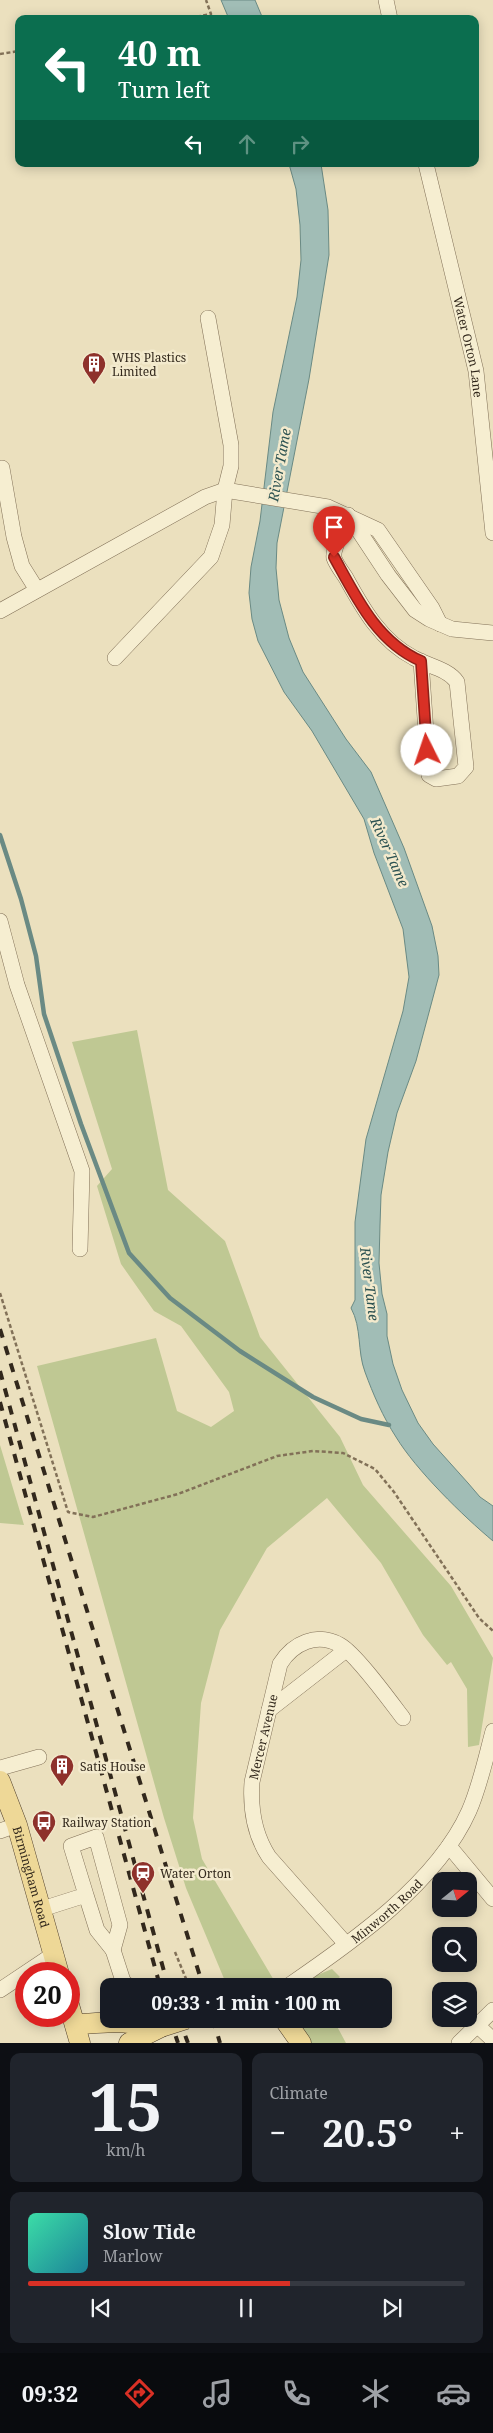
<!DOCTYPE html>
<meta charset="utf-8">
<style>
body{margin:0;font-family:"Noto Serif",serif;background:#20242c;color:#f1f3f6;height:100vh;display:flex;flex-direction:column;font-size:19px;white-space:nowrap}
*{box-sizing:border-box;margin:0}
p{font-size:16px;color:#9ea1a6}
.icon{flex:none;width:28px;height:28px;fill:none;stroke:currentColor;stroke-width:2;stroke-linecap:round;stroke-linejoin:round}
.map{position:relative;height:2043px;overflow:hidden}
.details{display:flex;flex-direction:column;gap:10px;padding:10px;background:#0d0f14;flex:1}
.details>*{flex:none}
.top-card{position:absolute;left:15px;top:15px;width:464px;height:152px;border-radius:10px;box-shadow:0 2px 12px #0003;background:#0b6e4f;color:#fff;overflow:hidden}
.needle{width:32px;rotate:72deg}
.fabs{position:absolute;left:432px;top:1872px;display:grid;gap:10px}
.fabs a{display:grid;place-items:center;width:45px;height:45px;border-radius:10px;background:#171b24;box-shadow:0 2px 12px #0003;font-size:25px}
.speed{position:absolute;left:15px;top:1962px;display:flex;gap:10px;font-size:25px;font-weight:700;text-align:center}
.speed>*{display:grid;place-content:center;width:65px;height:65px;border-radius:50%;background:#171b24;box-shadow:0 2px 12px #0003;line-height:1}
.speed .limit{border:8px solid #d22;background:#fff;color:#111}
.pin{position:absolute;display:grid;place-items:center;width:42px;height:42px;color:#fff;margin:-51px -21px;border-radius:50% 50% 50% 0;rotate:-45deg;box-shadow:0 0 5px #0007}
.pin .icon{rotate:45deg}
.me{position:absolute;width:55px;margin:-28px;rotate:356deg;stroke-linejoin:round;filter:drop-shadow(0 0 4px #0008)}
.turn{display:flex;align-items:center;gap:18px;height:105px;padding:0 20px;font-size:22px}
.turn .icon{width:65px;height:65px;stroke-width:2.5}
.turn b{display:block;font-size:35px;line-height:42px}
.lanes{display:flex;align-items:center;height:48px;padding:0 20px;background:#0003;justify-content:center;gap:25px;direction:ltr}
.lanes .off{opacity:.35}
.big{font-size:38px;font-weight:700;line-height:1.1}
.details .tile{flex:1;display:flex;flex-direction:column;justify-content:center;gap:8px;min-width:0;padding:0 18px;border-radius:10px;background:#20242c}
.details .dial{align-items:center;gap:0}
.dial b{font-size:65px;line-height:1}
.song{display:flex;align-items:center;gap:15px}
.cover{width:60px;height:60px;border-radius:8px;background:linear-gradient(135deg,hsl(160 70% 55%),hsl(190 70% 35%))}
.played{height:5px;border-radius:2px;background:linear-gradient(90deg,#d93025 60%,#363941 60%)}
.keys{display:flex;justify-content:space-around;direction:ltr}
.heat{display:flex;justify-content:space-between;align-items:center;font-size:28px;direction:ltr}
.details .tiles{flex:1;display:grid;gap:10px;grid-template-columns:1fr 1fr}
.tile:last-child{grid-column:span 2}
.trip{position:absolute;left:100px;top:1978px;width:292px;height:50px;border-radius:10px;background:#171b24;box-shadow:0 2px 12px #0003;font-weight:700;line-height:50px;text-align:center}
.tab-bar{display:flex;height:80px;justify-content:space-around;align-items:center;background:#090b0e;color:#9ea1a6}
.tab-bar .icon{width:35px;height:35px}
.tab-bar .on{color:#d93025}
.tab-bar b{font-size:22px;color:#f1f3f6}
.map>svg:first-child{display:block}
.green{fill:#bfc893}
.water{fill:#a1bdb6;stroke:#6a8a84}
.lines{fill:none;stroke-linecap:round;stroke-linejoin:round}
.stream{stroke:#6a8a84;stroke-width:4.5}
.minor-casing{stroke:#827158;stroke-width:16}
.major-casing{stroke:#503f2c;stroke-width:21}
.path{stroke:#827158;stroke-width:2.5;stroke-dasharray:4 2.5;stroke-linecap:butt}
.minor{stroke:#f6eed1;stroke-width:15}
.major{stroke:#eed897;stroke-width:20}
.rail{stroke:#32281c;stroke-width:4;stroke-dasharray:9 9;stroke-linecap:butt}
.major-bridge-casing{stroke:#503f2c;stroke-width:21;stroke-linecap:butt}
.major-bridge{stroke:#eed897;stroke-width:20}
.route-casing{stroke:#8d1f18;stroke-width:12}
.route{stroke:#d93025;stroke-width:9}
.labels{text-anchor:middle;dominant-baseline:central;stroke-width:5;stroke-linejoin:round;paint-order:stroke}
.street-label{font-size:12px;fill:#32281c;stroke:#f3eacd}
.poi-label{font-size:12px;fill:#32281c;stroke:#f3eacd;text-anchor:start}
.water-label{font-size:14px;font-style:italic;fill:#2c5251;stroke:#f3eacd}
</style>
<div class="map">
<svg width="493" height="2043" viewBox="0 0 493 2043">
<rect width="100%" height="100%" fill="#ebe0be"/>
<path class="green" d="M137 1030 168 1190 225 1241 260 1337 340 1437 363 1485 451 1586 493 1658 479 1745 468 1747 467 1689 451 1662 447 1665 423 1635 381 1563 327 1498 267 1548 220 1630 201 1703 193 1818 202 1859 275 1982 225 1981 186 1888 164 1818 37 1366 156 1338 177 1411 211 1427 234 1411 229 1392 181 1326 154 1311 121 1264 97 1186 112 1169 72 1042Z
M0 1445 24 1525 0 1523Z
M332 1969 340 1977 329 1986H303L315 1976Z
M295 2019H333L346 2043H310Z"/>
<path class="water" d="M221 0H255L263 19H229Z
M289 164H321L328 210 329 255 309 379 277 543 276 568 279 600 289 638 303 672 346 739 371 772 404 848 432 926 438 956 439 975 416 1061 397 1113 388 1152 381 1195 380 1225 379 1263 382 1294 387 1314V1336L393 1364 402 1390 418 1423 433 1444 468 1483 480 1497 493 1506V1541C463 1516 416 1470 396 1437 383 1417 373 1394 365 1372 357 1351 362 1328 351 1308L355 1300V1222L366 1139 403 1011 409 977 403 929 374 853 364 819 312 731 284 692 258 641 252 619 249 593 251 567 260 521 273 412 297 297 301 260 300 225 296 189Z"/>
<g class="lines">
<path class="stream" d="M0 835 21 899 36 956 44 1014 81 1124 129 1253 170 1298 240 1351 313 1397 361 1419 389 1425"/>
<g class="minor-casing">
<g id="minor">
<path d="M386 0 390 19"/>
<path id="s1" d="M426 164 476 371 493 533"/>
<path d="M2 468 14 537 22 566 37 590"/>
<path d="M348 515C345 525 332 550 334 558 336 564 342 572 346 578 363 609 381 641 414 658 428 666 448 669 457 682L466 767 458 776 436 779 429 775 421 661"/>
<path d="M349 516 388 575 415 610 429 619 452 629 493 633"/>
<path d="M0 611 205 497 225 490 328 507 378 530 432 608 440 624"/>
<path d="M115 658 211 557 222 525 225 490 231 466V445L208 318"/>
<path d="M0 921 17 985 82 1171 80 1249"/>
<path d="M269 1710 346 1650"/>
<path d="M0 1768 39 1757"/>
<path d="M0 1831 17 1825"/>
<path d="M449 1846 493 1899"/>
<path d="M42 1909 86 1895 71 1846 96 1837 120 1925 113 1950 97 1930 86 1895"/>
<path id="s2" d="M346 1944 269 1857C254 1834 250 1810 252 1782L280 1664C293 1643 317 1632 340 1645 356 1654 390 1701 403 1718"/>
<path d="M113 1950 123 1981 128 1986"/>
<path id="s3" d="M288 1986C351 1943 437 1883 469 1811 480 1786 486 1757 493 1731"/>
<path d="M0 1990 54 1954"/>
<path d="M477 2025 493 2040"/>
<path d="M459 2043 493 2010"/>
</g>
</g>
<g class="major-casing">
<g id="major">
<path id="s4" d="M0 1781 17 1825 59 1974"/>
<path d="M69 2005 80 2043"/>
<path d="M284 2019 301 2043"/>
<path d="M75 2024C102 2024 127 2017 151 2030"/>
<path d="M129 2043 161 2027"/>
</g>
</g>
<path class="path" d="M184 19 211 14 206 0
M0 54 19 51
M0 1293 68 1512 93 1517 178 1494 277 1456 313 1451 343 1453 375 1469 394 1492 479 1618 493 1631
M175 1952 189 1986"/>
<use href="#minor" class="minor"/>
<use href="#major" class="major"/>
<path class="rail" d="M0 1329 203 1986
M0 1371 168 1986
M0 1402 160 1986
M170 2019 178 2043
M179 2019 188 2043
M213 2019 220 2043"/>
<g class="major-bridge-casing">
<path id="major-bridge" d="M161 2027 186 2019"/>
</g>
<use href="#major-bridge" class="major-bridge"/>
</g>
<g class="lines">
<g class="route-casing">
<path id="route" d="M334 557C356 597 377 642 421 661L427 750"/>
</g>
<use href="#route" class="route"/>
</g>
<defs>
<g id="building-pin" transform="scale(1.25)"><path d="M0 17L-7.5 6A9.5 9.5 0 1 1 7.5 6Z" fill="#8e312b" stroke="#f3eacd"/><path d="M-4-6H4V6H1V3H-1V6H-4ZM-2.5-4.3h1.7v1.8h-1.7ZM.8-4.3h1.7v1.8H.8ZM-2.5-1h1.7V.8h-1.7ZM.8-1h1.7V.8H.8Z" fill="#fff"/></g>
<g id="bus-pin" transform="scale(1.25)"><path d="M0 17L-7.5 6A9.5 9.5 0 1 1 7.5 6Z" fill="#8e312b" stroke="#f3eacd"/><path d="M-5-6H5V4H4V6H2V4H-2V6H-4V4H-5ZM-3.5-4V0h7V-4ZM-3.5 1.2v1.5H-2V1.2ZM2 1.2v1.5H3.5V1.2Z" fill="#fff"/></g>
<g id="station-pin" transform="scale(1.25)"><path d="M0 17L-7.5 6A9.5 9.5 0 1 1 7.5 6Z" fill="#8e312b" stroke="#f3eacd"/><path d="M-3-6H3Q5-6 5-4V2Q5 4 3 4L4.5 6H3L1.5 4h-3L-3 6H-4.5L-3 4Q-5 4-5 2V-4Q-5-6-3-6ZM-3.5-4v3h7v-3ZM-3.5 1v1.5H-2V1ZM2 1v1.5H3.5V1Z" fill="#fff"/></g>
</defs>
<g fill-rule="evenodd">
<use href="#building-pin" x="94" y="364"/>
<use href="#building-pin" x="62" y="1766"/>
<use href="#bus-pin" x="44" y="1822"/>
<use href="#station-pin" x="143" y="1873"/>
</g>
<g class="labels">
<g class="street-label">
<text stroke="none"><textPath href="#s1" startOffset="188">Water Orton Lane</textPath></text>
<text stroke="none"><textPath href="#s2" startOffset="241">Mercer Avenue</textPath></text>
<text stroke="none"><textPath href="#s4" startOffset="101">Birmingham Road</textPath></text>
<text stroke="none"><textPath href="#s3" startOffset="124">Minworth Road</textPath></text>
</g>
<g class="poi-label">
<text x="112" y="357">WHS Plastics<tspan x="112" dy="14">Limited</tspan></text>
<text x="80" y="1766">Satis House</text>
<text x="62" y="1822">Railway Station</text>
<text x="160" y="1873">Water Orton</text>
</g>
<g class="water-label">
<text transform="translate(279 465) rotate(-80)">River Tame</text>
<text transform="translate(390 852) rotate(66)">River Tame</text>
<text transform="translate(370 1284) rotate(83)">River Tame</text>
</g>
</g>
</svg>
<div class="fabs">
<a><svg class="needle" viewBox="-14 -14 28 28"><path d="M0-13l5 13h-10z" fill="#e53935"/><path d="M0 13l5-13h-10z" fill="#9ea1a6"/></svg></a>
<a><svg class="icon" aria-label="search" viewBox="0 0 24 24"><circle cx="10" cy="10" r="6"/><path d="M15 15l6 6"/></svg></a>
<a><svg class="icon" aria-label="layers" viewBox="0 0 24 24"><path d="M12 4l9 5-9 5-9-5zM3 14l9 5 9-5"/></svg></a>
</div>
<div class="speed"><div class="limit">20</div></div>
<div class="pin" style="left:334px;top:557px;background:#d93025"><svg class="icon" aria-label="arrive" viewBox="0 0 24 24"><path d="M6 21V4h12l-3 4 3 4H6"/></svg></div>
<svg class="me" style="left:427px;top:750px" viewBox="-20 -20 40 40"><circle r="19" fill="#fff"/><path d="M0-13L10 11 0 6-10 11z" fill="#d93025"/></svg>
<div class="trip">09:33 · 1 min · 100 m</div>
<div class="top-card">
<div class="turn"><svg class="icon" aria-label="left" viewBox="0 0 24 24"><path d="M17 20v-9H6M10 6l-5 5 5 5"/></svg><div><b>40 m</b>Turn left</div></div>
<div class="lanes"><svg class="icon" aria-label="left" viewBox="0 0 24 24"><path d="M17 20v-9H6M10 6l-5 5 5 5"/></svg><svg class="icon off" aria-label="ahead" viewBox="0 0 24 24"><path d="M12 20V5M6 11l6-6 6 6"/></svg><svg class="icon off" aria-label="right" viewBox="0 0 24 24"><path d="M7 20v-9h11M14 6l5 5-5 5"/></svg></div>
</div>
</div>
<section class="details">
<div class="tiles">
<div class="tile dial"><b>15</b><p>km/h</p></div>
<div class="tile"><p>Climate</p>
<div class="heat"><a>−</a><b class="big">20.5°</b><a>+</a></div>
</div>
<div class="tile">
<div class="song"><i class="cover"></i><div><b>Slow Tide</b><p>Marlow</p></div></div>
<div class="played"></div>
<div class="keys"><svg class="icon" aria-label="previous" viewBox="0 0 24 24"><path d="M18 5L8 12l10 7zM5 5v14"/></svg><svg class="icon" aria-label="pause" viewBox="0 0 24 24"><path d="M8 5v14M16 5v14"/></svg><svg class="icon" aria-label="next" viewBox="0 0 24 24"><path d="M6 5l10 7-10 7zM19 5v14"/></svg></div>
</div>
</div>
</section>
<nav class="tab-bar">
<b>09:32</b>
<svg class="icon on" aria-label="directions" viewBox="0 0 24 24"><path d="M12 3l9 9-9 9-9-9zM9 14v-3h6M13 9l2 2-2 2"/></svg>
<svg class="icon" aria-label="music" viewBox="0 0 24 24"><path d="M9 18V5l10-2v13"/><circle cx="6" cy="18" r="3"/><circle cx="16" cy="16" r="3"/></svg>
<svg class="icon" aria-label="phone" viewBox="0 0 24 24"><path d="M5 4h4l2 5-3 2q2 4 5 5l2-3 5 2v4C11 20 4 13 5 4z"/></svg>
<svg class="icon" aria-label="climate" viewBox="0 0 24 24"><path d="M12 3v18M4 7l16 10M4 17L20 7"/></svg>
<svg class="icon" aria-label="car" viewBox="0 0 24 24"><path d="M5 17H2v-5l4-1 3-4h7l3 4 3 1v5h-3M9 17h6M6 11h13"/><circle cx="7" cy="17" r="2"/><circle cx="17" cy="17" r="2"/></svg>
</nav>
